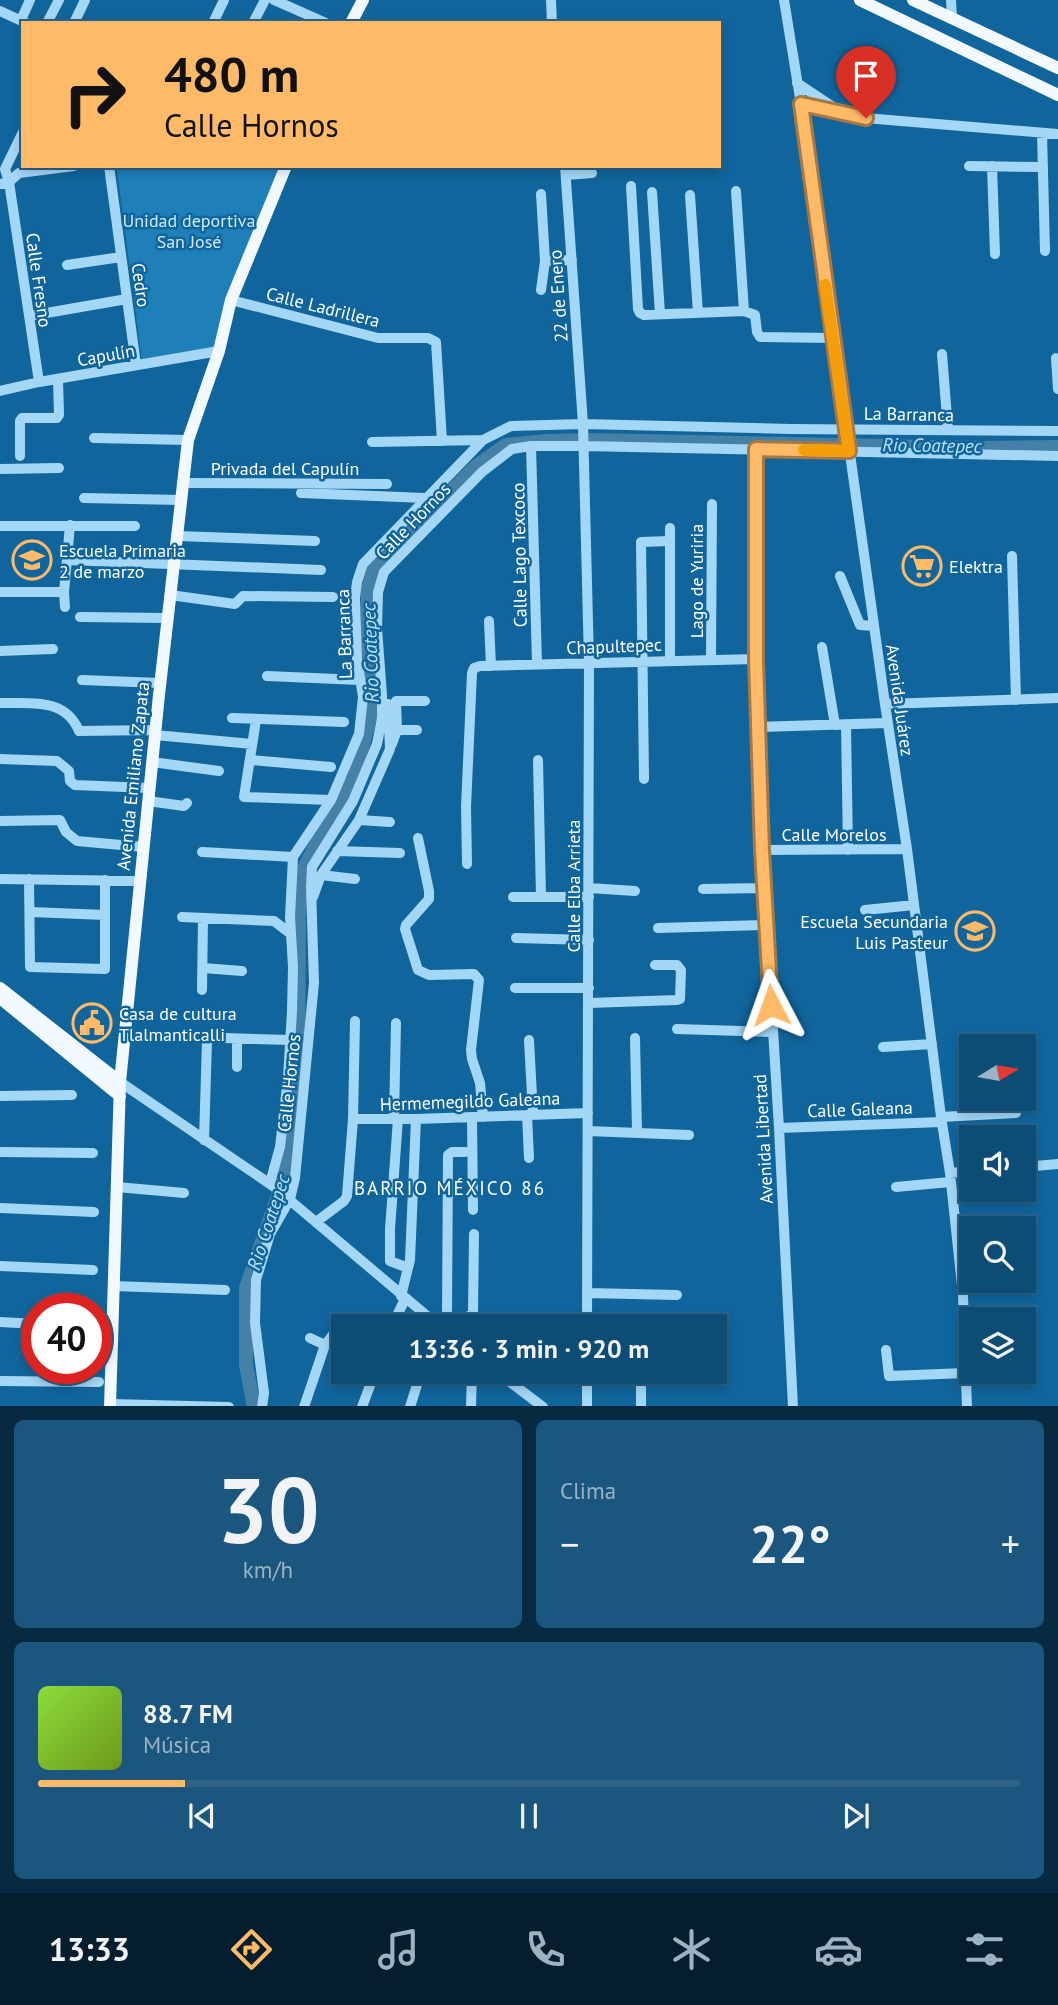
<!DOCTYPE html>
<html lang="es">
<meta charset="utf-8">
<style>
body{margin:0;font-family:"PT Sans",sans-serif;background:#1a567d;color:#f1f3f6;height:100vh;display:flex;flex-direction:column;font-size:26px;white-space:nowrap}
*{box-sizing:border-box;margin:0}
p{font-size:23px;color:#9ab4c5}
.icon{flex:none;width:38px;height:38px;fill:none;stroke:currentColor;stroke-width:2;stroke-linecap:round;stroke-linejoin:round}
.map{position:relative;height:1406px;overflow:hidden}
.sheet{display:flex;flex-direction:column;gap:14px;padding:14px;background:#072a40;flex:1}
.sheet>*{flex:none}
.top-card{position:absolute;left:21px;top:21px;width:700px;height:147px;border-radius:0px;box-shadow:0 4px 10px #0003,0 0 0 2px #2c6387;background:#ffba68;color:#111;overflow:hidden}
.needle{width:46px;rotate:79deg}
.buttons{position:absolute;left:959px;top:1034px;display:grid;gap:14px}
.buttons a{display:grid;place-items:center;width:77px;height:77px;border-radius:0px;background:#0c4c75;box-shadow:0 4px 10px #0003,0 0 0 2px #2c6387;font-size:35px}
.speed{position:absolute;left:21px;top:1293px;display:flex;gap:14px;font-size:35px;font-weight:700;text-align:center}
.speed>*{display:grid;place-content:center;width:91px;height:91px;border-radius:50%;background:#0c4c75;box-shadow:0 4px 10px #0003,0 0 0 2px #2c6387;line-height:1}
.speed .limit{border:10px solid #d22;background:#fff;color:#111}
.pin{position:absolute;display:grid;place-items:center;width:60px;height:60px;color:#fff;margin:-72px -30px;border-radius:50% 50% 50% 0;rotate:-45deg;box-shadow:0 0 7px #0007}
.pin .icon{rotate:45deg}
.me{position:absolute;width:77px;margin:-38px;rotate:356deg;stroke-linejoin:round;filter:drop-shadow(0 0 5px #0008)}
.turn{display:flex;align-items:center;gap:24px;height:147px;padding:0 28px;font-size:32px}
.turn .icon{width:91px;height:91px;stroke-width:2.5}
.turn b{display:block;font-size:49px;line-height:60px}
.big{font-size:52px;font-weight:700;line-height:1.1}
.sheet .tile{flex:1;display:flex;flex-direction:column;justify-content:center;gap:10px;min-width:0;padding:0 24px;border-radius:10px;background:#1a567d}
.sheet .dial{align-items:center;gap:0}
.dial b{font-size:91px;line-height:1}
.song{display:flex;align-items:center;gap:21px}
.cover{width:84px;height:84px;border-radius:10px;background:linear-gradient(135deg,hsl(90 70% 55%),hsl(80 70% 35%))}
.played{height:7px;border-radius:4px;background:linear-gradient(90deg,#ffba68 15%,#2c6387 15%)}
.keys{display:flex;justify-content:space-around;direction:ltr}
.heat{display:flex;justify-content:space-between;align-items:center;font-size:38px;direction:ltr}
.sheet .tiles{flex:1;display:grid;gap:14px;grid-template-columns:1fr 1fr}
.tile:last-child{grid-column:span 2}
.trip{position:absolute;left:331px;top:1314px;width:396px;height:70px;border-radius:0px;background:#0c4c75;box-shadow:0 4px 10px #0003,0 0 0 2px #2c6387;font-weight:700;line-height:70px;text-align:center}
.tabs{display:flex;height:112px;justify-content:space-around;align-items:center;background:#051e2f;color:#9ab4c5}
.tabs .icon{width:49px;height:49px}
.tabs .active{color:#ffba68}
.tabs b{font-size:32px;color:#f1f3f6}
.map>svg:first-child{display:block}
.green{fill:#1f7fb9}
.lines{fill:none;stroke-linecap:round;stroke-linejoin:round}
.river{stroke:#4580a7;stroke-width:14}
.minor{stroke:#a4d6f5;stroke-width:10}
.major{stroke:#f2f9ff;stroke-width:12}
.route-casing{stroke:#a67944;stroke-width:18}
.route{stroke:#ffba68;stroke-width:12}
.slow{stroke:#f59e0b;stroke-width:12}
.labels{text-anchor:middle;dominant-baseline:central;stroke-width:5;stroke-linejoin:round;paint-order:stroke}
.park-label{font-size:18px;fill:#cdebfe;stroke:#10659c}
.street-label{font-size:18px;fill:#fff;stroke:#10659c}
.poi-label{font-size:18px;fill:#fff;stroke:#10659c;text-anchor:start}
.water-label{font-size:19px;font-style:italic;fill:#b9e2fb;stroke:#10659c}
.neighbourhood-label{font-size:19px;letter-spacing:2px;fill:#fff;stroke:#10659c}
</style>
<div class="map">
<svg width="1058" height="1407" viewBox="0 0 1058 1407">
<rect width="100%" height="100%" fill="#10659c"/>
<path class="green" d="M134 166H280L213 350 142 361 117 170Z"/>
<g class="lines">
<path class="river" d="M254 1407 246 1365V1288L285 1175 298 1096 299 913 302 872 321 835 354 778 372 710 367 662 368 588 374 570 475 467 506 445 547 441 591 440 983 448 1058 447"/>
<path class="minor" d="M274 0 326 23
M551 0 552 23
M784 0 801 104 885 704 907 849 941 1117 950 1173 963 1295 967 1407
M951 0 952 18
M0 11 26 23
M21 20 30 0
M47 23 59 0
M74 23 85 0
M213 23 224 0
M253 23 265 0
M797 83 836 109
M801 104 865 118 1058 134
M1042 133 1045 251
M109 166 136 365
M565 166 583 424 589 662 587 1326
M969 166 1043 167
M992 166 995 254
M5 169 9 182 39 382
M5 169 23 132
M566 175 592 173
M0 184 9 182 19 173 74 166
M631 186 638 309 640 313 644 315 744 311 755 315 757 332 760 337 833 338
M736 191 744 311
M652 192 660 314
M541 194 545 261 572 260
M690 195 698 313
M67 265 121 257
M541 290 545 261
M231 300 378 338H428L436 342 442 441
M29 316 127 299
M942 354 948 430
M1056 358 1058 389
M0 391 39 382 219 351
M94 438 188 440
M372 442 483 440
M531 446 537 664
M756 449V659L762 850 779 1128 793 1407
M20 456V421L22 418H57L59 415 58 379
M0 469 59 468
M182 483 387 484
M301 493 425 498
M84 498 181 500
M0 526H135
M670 528V660
M177 536 315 541
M1012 556 1016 700
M68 560 321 570
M840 576 860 625 874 626
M0 592H64
M170 595 235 604 243 596 333 597
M65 607 64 592 70 525
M80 617 168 618
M489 621 491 666
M822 647 835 725
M0 651 53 649
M711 659 712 504
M267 676 360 680
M82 680 160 683
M0 703C30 704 65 697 79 731L155 730
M885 704 1058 698
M232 718 344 722
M256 720 244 797 331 800
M846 725 848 850
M758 727 887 723
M397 730H417
M155 735 252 744
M392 744 397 730 396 701H425
M0 759 57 761 69 771 70 781 75 785 149 788
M250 760 331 767
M538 760 541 897
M152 762 219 771
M644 779 641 542 670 541
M148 801 184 806 187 803
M359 820 390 822
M0 821 60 820 66 832 77 841 143 847
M418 838 429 891V899L406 925 405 929 418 970 429 975 474 974 479 980 471 1050 472 1059 480 1083 483 1117
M762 850 907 849
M337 851 400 853
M202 852 293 857
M467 864 466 807 472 673 474 668 480 666 756 659
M321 875 355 879
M0 879 139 881
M29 879 30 967 105 969V880
M589 888 635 891
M703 889 764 888
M313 897 321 875 359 820 390 749 388 704
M513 897H589
M865 910 914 905
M31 912 105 915
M182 917 274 921 291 934
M658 928 766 925
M516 938 589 940
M203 968 242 971
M515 988H589
M202 990 203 918
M589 1003 677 1000 680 999 681 970 677 965H655
M677 1029 773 1032
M224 1038 290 1040
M635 1038 637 1132
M529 1040 533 1114
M883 1047 932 1044
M237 1067V1039
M120 1082 273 1186 439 1326 447 1315 448 1155 452 1152H465
M0 1096 72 1095
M527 1115 529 1158
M472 1117 473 1210
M941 1117 1016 1113 1015 1099
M353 1119H416L588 1113
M394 1119 396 1023
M398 1119 390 1229V1261L408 1268
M779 1128 942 1122
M588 1131 689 1135
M204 1140 207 1041
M0 1152 93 1153
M1024 1167 1058 1164
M950 1173 971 1171
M270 1183 280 1147 288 1078 292 1011 293 967 290 917 293 857 331 800 359 734 363 697 357 659 355 598 357 582 363 564 483 440 511 426 583 424 790 429 1058 431
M117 1187 184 1193
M896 1187 950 1182
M0 1208 94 1212
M316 1222 344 1201 347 1196 353 1119 355 1021
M0 1266 93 1270
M114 1286 225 1290
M587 1293 677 1295
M401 1296 410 1260 416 1119
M0 1322 37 1324
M392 1326 405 1299
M456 1326 473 1313 474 1234
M310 1338 325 1345 335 1332H343
M886 1350 889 1376 966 1373
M497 1372 543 1407
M641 1374V1407
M0 1381 99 1382
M111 1404 229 1407
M262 1407 264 1393 255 1323 256 1280 270 1234 290 1199 295 1178 314 983 311 887 312 867 353 801 377 744 382 718V695L377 628 378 592 384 572 482 472 512 449 531 446H583L1058 456
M304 1407 325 1345
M362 1407 375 1372
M410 1407 421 1372
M471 1407 472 1372
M587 1407V1372"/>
<path class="major" d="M860 0 1058 95
M913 0 1058 68
M351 23 363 0
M0 988 120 1082
M0 998 120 1096
M110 1407 120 1082 159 695 188 440 219 351 231 300 286 166"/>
</g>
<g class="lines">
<g class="route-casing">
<path id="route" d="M771 1005 762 850 756 659V449L849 451 801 104 866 118"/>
</g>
<use href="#route" class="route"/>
<path class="slow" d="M804 450 849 451 825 285"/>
</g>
<defs>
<g id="school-ring" transform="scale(2.0125)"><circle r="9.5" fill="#10659c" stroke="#ffba68" stroke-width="1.5"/><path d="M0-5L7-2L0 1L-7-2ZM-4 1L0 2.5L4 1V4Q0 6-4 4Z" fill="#ffba68"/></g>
<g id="supermarket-ring" transform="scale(2.0125)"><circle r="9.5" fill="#10659c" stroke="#ffba68" stroke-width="1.5"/><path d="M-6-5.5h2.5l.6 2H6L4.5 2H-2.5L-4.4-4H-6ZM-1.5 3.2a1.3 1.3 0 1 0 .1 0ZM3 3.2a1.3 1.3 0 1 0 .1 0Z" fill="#ffba68"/></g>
<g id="civic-ring" transform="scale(2.0125)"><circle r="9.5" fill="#10659c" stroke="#ffba68" stroke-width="1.5"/><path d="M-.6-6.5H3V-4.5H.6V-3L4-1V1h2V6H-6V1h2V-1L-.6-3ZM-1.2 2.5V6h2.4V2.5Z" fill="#ffba68"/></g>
</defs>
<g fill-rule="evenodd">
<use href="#school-ring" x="32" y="560"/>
<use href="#supermarket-ring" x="922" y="566"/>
<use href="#school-ring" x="975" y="931"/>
<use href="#civic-ring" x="92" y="1023"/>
</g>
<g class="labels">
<g class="park-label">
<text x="189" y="220">Unidad deportiva<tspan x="189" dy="21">San José</tspan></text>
</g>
<g class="street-label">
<text transform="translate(39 280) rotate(82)">Calle Fresno</text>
<text transform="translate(141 285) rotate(82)">Cedro</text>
<text transform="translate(558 296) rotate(-94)">22 de Enero</text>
<text transform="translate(323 307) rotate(14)">Calle Ladrillera</text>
<text transform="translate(106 355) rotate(-10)">Capulín</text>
<text transform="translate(909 414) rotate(1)">La Barranca</text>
<text x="285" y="468">Privada del Capulín</text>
<text transform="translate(413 521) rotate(-46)">Calle Hornos</text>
<text transform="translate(519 555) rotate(-91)">Calle Lago Texcoco</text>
<text transform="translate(696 581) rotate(-90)">Lago de Yuriria</text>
<text transform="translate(344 634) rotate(-92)">La Barranca</text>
<text transform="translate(614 646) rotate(-2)">Chapultepec</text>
<text transform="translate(900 700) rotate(82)">Avenida Juárez</text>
<text transform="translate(133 776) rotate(-84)">Avenida Emiliano Zapata</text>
<text x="834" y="834">Calle Morelos</text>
<text transform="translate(573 886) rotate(-90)">Calle Elba Arrieta</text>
<text transform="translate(289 1083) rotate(-84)">Calle Hornos</text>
<text transform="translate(470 1101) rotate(-2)">Hermemegildo Galeana</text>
<text transform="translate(860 1109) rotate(-2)">Calle Galeana</text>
<text transform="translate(763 1139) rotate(-93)">Avenida Libertad</text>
</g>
<g class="poi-label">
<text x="59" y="550">Escuela Primaria<tspan x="59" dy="21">2 de marzo</tspan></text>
<text x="949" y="566">Elektra</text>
<text x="948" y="921" text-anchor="end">Escuela Secundaria<tspan x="948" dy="21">Luis Pasteur</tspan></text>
<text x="119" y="1013">Casa de cultura<tspan x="119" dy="21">Tlalmanticalli</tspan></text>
</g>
<g class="water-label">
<text transform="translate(932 445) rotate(1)">Rio Coatepec</text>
<text transform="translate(370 653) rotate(-92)">Rio Coatepec</text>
<text transform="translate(268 1222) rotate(-72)">Rio Coatepec</text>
</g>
<g class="neighbourhood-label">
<text x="450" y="1188">BARRIO MÉXICO 86</text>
</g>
</g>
</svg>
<div class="buttons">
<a><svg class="needle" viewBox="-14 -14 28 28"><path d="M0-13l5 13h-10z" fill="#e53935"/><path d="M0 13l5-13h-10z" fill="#9ab4c5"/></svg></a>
<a><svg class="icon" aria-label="sound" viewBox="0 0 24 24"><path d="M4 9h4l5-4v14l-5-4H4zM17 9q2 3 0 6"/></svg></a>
<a><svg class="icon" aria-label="search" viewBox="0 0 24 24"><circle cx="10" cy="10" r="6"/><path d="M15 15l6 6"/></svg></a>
<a><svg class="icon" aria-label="layers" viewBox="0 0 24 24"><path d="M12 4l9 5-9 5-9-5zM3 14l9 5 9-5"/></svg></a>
</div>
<div class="speed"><div class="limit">40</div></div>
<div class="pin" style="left:866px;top:118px;background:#d93025"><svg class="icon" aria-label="arrive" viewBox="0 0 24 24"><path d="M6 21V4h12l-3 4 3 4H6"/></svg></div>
<svg class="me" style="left:771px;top:1005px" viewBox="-20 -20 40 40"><path d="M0-17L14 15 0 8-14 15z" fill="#ffba68" stroke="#fff" stroke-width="4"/></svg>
<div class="trip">13:36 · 3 min · 920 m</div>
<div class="top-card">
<div class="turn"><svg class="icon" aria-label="right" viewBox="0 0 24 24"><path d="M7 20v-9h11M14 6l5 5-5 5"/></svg><div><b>480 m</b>Calle Hornos</div></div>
</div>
</div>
<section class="sheet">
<div class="tiles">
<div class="tile dial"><b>30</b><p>km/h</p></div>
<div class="tile"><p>Clima</p>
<div class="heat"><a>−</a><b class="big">22°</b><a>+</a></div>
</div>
<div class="tile">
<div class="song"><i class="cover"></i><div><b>88.7 FM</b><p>Música</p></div></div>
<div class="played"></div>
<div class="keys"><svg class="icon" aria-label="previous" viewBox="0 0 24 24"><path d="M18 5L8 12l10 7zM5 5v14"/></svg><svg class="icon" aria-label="pause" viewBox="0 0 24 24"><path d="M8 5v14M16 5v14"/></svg><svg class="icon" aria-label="next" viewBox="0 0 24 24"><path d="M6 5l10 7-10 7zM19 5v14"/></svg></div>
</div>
</div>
</section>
<nav class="tabs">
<b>13:33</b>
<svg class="icon active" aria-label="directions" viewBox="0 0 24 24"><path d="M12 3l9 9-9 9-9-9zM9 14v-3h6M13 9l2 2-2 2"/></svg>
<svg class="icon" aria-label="music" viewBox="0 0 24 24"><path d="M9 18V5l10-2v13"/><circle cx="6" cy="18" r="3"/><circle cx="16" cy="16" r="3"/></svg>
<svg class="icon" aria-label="phone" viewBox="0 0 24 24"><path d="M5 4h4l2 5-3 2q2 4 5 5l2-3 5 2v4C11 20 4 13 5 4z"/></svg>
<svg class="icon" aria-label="climate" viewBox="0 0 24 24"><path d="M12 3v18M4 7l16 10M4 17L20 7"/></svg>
<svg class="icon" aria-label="car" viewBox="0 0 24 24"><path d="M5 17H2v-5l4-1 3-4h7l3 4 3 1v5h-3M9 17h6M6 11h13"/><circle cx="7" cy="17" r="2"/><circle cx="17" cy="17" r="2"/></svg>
<svg class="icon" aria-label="filters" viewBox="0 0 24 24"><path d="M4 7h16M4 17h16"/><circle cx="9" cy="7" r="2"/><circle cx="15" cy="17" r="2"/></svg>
</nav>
